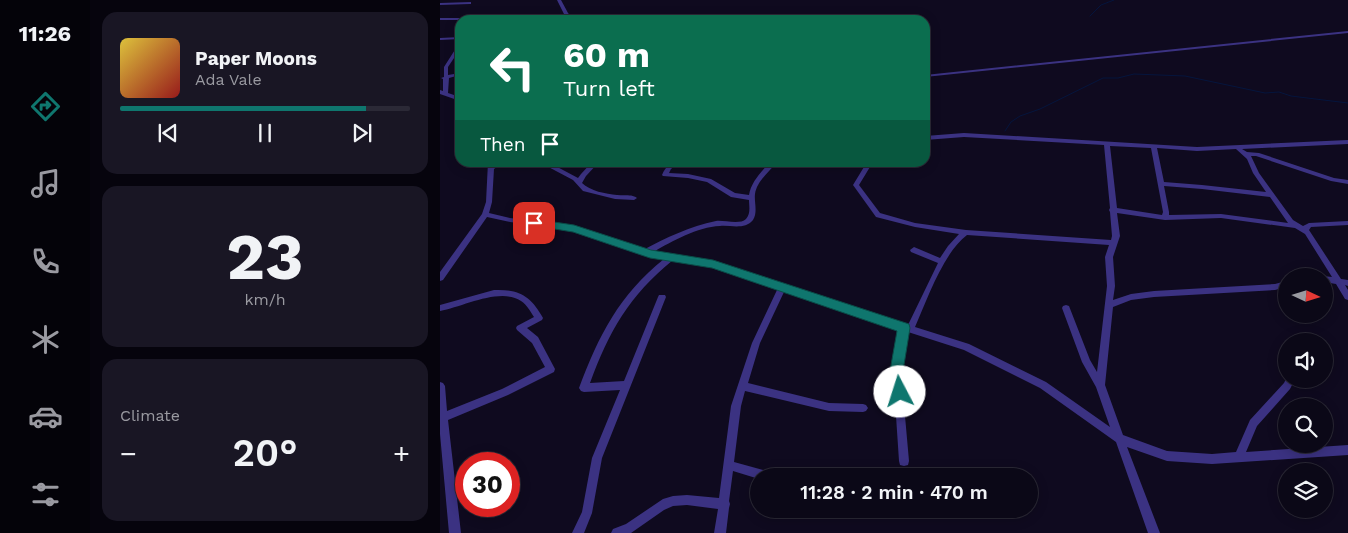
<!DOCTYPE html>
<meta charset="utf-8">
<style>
body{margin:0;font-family:"Work Sans",sans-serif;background:#191624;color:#f1f3f6;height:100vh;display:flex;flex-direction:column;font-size:19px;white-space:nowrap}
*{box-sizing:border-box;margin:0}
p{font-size:16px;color:#9a9aa1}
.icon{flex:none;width:28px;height:28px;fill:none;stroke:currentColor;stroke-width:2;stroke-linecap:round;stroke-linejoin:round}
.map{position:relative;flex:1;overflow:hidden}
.panel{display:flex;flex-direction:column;gap:12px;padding:12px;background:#06040d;width:350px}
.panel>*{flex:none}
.banner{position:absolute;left:15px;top:15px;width:475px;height:152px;border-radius:15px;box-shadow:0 2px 12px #0003,0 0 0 1px #2b2936;background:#0b6e4f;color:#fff;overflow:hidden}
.needle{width:32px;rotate:94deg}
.tools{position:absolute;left:838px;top:268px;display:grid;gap:10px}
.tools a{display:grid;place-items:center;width:55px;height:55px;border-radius:50%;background:#0b0817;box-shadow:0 2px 12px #0003,0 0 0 1px #2b2936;font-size:25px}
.speed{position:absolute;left:15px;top:452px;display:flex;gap:10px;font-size:25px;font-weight:700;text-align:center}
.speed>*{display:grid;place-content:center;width:65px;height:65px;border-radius:50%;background:#0b0817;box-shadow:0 2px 12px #0003,0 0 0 1px #2b2936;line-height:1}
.speed .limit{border:8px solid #d22;background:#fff;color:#111}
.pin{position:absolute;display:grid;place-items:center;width:42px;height:42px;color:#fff;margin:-21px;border-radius:10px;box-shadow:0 2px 8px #0006}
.me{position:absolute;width:55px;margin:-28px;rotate:355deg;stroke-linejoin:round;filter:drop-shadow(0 0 4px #0008)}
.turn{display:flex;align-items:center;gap:18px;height:105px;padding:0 25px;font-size:22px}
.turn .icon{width:65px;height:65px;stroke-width:2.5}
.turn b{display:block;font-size:35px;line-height:42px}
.then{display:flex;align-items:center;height:48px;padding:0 25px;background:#0003;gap:10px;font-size:19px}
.big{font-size:38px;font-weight:600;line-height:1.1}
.panel .widget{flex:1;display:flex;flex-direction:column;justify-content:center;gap:8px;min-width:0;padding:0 18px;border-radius:15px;background:#191624}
.panel .dial{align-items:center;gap:0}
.dial b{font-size:65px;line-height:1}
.song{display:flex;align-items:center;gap:15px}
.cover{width:60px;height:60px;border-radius:8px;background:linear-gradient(135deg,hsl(50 70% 55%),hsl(0 70% 35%))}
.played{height:5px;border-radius:2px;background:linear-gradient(90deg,#0f766e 85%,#2b2936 85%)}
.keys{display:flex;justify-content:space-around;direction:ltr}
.heat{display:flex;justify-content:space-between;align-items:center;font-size:28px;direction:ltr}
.trip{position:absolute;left:310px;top:468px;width:288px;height:50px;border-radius:25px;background:#0b0817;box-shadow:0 2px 12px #0003,0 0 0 1px #2b2936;font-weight:600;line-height:50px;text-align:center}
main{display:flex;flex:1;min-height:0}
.tab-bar{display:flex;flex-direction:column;width:90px;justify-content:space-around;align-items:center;background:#040309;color:#9a9aa1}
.tab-bar .icon{width:35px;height:35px}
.tab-bar .on{color:#0f766e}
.tab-bar b{font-size:22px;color:#f1f3f6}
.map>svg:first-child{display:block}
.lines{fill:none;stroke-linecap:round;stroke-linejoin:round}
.stream{stroke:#05153d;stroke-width:1}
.minor{fill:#3b3282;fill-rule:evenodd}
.route{fill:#0f766e;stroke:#0a4d48}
</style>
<main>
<nav class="tab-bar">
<b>11:26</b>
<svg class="icon on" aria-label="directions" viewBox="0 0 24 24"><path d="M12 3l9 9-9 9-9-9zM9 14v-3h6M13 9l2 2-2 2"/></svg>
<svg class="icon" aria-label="music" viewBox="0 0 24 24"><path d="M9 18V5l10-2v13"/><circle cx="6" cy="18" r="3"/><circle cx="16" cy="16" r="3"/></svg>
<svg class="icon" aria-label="phone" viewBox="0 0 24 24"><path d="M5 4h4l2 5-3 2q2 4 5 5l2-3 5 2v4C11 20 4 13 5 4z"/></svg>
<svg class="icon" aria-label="climate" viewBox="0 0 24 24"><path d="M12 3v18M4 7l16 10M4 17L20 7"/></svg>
<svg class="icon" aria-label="car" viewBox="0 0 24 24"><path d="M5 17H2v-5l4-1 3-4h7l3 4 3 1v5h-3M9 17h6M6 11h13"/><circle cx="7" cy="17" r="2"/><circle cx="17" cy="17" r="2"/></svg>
<svg class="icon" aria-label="filters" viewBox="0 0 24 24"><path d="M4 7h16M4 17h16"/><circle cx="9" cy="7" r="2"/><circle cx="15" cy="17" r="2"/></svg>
</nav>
<section class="panel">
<div class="widget">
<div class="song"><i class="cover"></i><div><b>Paper Moons</b><p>Ada Vale</p></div></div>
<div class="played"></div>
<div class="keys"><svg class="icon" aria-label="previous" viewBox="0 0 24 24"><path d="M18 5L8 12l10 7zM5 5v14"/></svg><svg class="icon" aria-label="pause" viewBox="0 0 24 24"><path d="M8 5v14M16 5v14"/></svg><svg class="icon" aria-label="next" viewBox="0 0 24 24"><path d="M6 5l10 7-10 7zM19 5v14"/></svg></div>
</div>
<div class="widget dial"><b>23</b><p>km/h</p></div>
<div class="widget"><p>Climate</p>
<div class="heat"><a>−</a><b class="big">20°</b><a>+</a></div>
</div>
</section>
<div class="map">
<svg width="908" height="533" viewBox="0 0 908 533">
<rect width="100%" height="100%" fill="#0f0a1f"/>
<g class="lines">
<path class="stream" d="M650 16 661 5 674 0
M565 131 571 122 580 116 600 109 663 78H678L694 74 745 76 825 93 839 92 851 96 908 103"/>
<path class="minor" d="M117 0H121L128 13 134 20H130L124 14Z
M31 2V4H30L0 5V3Z
M0 18H24L26 19 20 20H0Z
M908 31V33L485 77V75Z
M20 37V39L0 40V38Z
M18 45H20V49L8 67V75L20 73V75L9 78 8 93 20 97V101L0 94V90L3 91V79L1 78 4 77V67Z
M524 133 757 147 908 140V144L802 149 807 152 819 153 894 178 908 180V184L891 181 816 156H811L819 173 853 220 863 226 869 223 908 221V225L871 227 869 230 901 279 908 280V286L905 285 908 290V300L905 299 896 284 884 282 883 276 892 277 865 234 855 228 781 218 725 220 677 213 680 236 673 257 675 286 673 300 691 294 714 291 835 284 846 281V287L835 290 714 297 691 300 673 307 665 385 683 435 727 451 772 454 796 452 810 420 844 383 846 379H855L850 389 817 426 806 452 908 445V455L772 464 727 461 687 447 720 533H708L676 442 600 388 524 350 468 332 461 371 469 461 468 465 464 466 460 465 459 461 453 371 460 330 344 292 320 343 308 383 389 403 423 404 426 405 428 408 426 411 423 412 389 411 305 391 301 406 294 462 327 471 331 472 332 476H319V479L293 471 289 501 290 504 289 508 286 533H274L278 509 247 505 233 506 224 510 191 533H171L173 529 186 524 223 499 233 496 247 495 279 498 291 406 312 343 337 290 272 267 233 260C189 296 169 331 150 383L184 381 218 297 219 295H225L226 297 162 458 152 513 144 533H132L142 512 152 458 180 390 144 392 141 391 139 388C159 335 179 295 224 259L204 256 125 229 70 222 47 217 3 280 0 281V272L42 214 46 202 48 162H54V164L56 162H64L54 169 52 202 49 213 70 218 126 225 203 250C226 238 250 226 276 221 284 220 300 225 306 219 311 214 309 205 309 200L291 197 267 182 248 178 223 176 222 175C226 166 230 162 240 162L231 169 229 173 248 174 271 179 295 193 309 195C311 182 321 172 330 162H337C329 172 317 181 315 194 314 202 318 212 313 220 305 230 291 225 280 226 257 227 233 241 213 252L273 261 368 294 468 325 498 263 471 252 470 250 474 247 500 258 508 246 519 234 475 227 436 217 413 185 427 162H433L419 185 440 213 475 223 526 230 671 240 672 236 670 212 669 210 670 208 664 145 524 137 485 140V136ZM670 146 711 148 723 212 722 215 677 208ZM717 148 757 151 796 149 807 159 813 173 826 192 762 185 724 182ZM724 186 762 189 830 197 848 223 781 214 729 215V212ZM527 235 669 245 665 257 667 286 657 372 650 360 629 306 626 305 623 306 622 308 642 362 656 387 670 427 606 382 529 344 475 327C487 300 503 253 527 235Z
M99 162H108L138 178 141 174 152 162H159L146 176 142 183C150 191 166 194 177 195 184 196 192 194 197 198L194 200 175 199 143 191 133 180Z
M54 290C79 289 91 296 103 318L102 320 87 328 98 337 115 369 114 372 68 395 8 420 21 533H9L0 434V382L3 383 5 386 7 411 62 389 105 367 92 343 77 330 76 328 77 326 94 317C90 311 87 305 81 301 60 287 23 307 0 311V305Z"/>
</g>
<path class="route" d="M94 219 134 225 211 250 273 260 469 324 470 328 463 371 466 392 464 396 460 398 455 396 450 371 457 331 272 268 210 258 133 232 90 225 88 223Z"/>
</svg>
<div class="tools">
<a><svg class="needle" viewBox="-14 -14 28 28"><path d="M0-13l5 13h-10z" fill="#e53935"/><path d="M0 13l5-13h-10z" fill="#9a9aa1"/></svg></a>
<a><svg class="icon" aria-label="sound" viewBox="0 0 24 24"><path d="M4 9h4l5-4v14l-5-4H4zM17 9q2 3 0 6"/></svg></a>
<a><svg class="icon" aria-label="search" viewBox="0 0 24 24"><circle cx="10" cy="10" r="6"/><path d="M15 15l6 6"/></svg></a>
<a><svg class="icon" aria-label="layers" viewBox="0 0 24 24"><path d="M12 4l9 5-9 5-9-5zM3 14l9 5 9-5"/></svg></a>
</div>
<div class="speed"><div class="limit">30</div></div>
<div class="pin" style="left:94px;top:223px;background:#d93025"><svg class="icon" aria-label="arrive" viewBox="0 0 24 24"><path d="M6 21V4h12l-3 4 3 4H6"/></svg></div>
<svg class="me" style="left:460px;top:392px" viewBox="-20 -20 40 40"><circle r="19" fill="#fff"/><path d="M0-13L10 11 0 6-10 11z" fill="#0f766e"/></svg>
<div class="trip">11:28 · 2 min · 470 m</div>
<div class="banner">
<div class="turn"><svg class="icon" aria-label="left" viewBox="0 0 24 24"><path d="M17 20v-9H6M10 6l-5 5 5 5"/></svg><div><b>60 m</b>Turn left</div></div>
<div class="then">Then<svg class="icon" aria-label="arrive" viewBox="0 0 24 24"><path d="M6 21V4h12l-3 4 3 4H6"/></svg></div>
</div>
</div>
</main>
